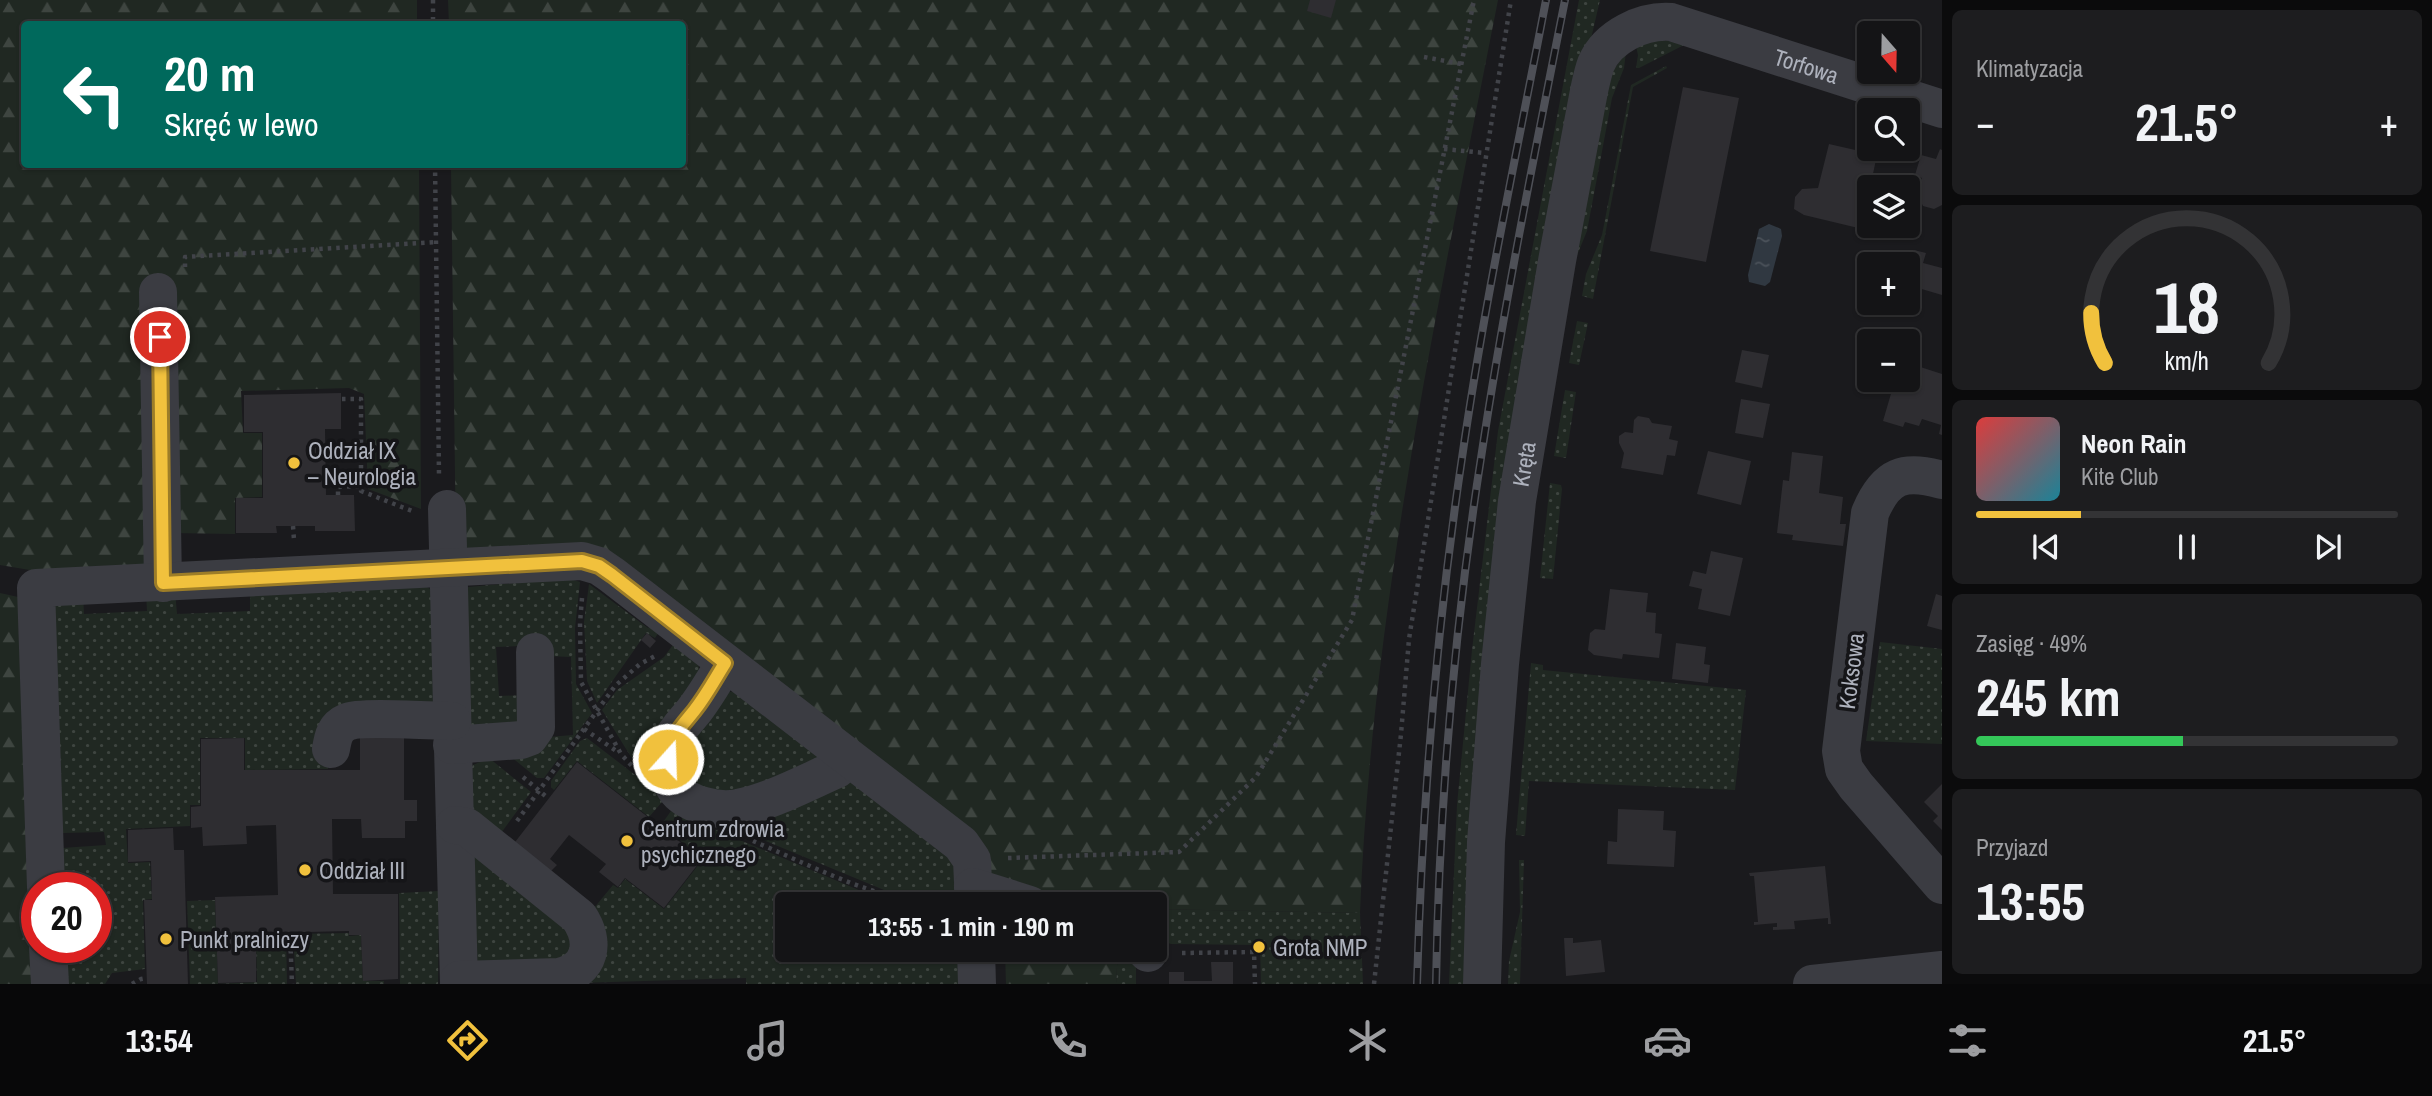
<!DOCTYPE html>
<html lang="pl">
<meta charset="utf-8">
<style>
body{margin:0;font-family:"Archivo Narrow",sans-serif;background:#1d1d1f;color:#f1f3f6;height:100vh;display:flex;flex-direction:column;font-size:26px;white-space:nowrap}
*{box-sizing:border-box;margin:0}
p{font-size:23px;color:#9d9ea1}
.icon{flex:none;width:38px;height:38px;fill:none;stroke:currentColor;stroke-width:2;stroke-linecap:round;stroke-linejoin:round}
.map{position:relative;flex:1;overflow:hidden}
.side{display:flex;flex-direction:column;gap:10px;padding:10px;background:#0b0b0c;width:490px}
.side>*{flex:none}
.hud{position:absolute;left:21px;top:21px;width:665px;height:147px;border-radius:7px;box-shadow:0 2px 5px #0004,0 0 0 2px #333335;background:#00695c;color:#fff;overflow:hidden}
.needle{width:46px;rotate:160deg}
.controls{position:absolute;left:1857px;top:21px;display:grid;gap:14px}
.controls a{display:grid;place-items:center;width:63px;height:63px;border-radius:7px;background:#141416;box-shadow:0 2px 5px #0004,0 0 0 2px #333335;font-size:35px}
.speed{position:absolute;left:21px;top:872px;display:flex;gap:14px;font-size:35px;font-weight:700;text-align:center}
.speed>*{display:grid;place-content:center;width:91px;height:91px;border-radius:50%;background:#141416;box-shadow:0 2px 5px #0004,0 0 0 2px #333335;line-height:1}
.speed .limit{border:10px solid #d22;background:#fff;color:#111}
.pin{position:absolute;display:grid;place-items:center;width:60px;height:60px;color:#fff;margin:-30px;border:4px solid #fff;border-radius:50%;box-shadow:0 2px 7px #0007}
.me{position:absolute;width:77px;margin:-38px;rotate:20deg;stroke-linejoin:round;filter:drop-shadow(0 0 5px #0008)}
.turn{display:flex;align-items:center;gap:24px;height:147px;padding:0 28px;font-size:32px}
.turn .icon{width:91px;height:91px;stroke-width:2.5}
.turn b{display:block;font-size:49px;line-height:60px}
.big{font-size:52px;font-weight:800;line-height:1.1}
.side .card{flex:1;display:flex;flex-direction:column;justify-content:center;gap:10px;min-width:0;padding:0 24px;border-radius:10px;background:#1d1d1f}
.side .dial{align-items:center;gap:0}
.dial svg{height:182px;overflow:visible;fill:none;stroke:#333335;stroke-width:7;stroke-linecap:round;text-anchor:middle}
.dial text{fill:#f1f3f6;stroke:none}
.song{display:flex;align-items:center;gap:21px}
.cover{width:84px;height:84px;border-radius:10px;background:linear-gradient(135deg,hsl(0 70% 55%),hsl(190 70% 35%))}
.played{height:7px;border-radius:4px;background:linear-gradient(90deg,#f1c13d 25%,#333335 25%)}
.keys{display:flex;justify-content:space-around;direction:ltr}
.heat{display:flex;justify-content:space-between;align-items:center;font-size:38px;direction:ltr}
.charge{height:10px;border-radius:5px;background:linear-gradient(90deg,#34c759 49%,#333335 0)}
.trip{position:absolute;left:775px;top:892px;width:392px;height:70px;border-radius:7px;background:#141416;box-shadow:0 2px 5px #0004,0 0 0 2px #333335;font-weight:800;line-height:70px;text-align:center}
.tab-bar{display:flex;height:112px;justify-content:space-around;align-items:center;background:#080809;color:#9d9ea1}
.tab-bar .icon{width:49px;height:49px}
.tab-bar .selected{color:#f1c13d}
.tab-bar b{font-size:32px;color:#f1f3f6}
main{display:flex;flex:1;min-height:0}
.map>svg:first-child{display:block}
.grass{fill:url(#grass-dots)}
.forest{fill:url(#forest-firs)}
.water{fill:url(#water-ripples)}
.building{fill:#2e2d31}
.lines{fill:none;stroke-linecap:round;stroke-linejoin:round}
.path{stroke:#414349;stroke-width:4.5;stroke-dasharray:3.5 5;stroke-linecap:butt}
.minor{stroke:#3b3c42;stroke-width:38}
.rail-casing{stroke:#4e5057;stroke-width:8}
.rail{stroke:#151518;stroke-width:5;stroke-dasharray:16;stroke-linecap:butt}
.route-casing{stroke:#9d7d28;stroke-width:18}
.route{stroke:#f1c13d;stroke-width:12}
.poi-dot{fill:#f1c13d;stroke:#151518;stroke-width:2.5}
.labels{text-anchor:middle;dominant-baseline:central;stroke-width:7;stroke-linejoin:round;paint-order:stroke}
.street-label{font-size:23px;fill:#adb1bc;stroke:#151518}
.poi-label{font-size:23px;fill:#adb1bc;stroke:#151518;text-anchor:start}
</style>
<main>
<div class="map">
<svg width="1942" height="984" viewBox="0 0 1942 984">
<defs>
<pattern id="grass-dots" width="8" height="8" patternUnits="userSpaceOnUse" patternTransform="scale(1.75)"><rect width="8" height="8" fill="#202822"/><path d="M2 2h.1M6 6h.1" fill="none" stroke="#3e4540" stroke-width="1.8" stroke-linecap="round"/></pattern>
<pattern id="forest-firs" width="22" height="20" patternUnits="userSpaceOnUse" patternTransform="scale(1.75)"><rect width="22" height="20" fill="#202822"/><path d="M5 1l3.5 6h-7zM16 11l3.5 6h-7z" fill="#3e4540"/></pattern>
<pattern id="water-ripples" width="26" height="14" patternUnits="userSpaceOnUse" patternTransform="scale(1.75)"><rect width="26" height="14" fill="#303841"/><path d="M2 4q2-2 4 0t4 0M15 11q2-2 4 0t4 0" fill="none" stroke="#4b525a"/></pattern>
</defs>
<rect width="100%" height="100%" fill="#1a1a1d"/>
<path class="grass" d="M1579 0H1600L1577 99 1469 984H1449L1457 805 1472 650 1498 431Z
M1650 38 1686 44 1639 68H1636L1638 55 1636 46Z
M1626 52 1624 68 1612 98 1587 231 1571 270 1601 88Z
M1666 66 1667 68 1633 87 1593 299 1582 296 1586 274 1602 235 1631 85Z
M1577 321 1588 323 1579 365 1569 363Z
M1565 390 1576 392 1566 458 1554 456Z
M1550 483 1561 485 1562 489 1553 579 1540 578Z
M568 578 580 582 575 628 576 684 592 713 544 778H537L510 756 548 737 573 735 571 657 548 656 547 645 496 647 499 696 523 695 521 726H472L461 714 457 588Z
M419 583 434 591 437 710 328 736V769L245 770V738H200V805H190V826L126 829 128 863 150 862 152 899 143 900 145 969 112 973 105 984H58L57 947H96V887H55L62 848 106 845 104 832 63 833 53 606 83 594 84 614 147 611 146 592 175 591 177 614 250 611V588Z
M589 584 648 628 650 626 659 632 655 638 646 633 597 703 587 681 584 622Z
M678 638 698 653 699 670 657 777 631 757 602 710 617 690 664 657Z
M1880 642 1942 649V744L1866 741Z
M1531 663 1543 665V670L1746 690 1735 790 1529 781 1525 836 1516 835Z
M736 691 821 758 745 800 694 791 678 757 722 693Z
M587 738 660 794 662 802 649 817 577 761 554 790 551 787V781L580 741Z
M489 758 531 792 496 840 481 827 462 785 473 765Z
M839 783H858L962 854 966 896 922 898 884 890 739 830 736 826Z
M671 811 880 899 907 905H788V950H968L969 984H746V978L577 983 589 914 613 885 618 888 625 879 664 909 703 859 661 825Z
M467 847 575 926 570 963 471 965Z
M1519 860H1524L1520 984H1508L1509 961 1520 912Z
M439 891 438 984H400L399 893Z
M215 900 218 984 257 982 256 939H267V933L286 934 287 984H190L187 901Z
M1155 909 1360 913 1363 984H1261L1260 945 1171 944 1155 938Z
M349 933V936L361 935 363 981H384V984H296L293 934Z
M1118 950H1132L1136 960V984H1116Z"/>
<path class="forest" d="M0 0H417V24H24V164L419 165 421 509 368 489 364 394 349 388 241 391 243 433H262V497L235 498V534L172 533 152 571 54 574 0 565Z
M448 0H1498C1439 302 1372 605 1360 913L1155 909V905H1059L982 879 608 561 456 551 451 165 682 164V24H449Z
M0 593 18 597 37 887V947L43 984H0Z
M1005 950H1118L1116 984H1006Z"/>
<path class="water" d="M1769 224 1781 229 1782 236 1770 282 1765 286 1749 282 1748 275 1759 229Z"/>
<path class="building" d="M1310 0H1336L1331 18 1307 11Z
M1683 87 1739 98 1706 262 1650 251Z
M1829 144 1877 155 1871 183 1886 186 1887 183 1892 184 1891 187H1869V226H1877L1875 232 1804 215 1794 209 1795 197 1802 189 1818 188Z
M1940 149 1942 150V205L1934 209 1923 206 1919 198 1916 197 1922 178 1915 175 1921 155 1936 159Z
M1914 250 1926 253 1923 263 1942 268V295L1908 285V264H1891L1895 254 1911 259Z
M1742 350 1769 355 1762 388 1735 382Z
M1908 363 1942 374V435L1939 434 1941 425 1922 419 1919 426 1905 422 1903 427 1883 421 1895 380H1908Z
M341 393V429H325L326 495H354L355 531H315V526H276L277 533H236V498H263V432H244V395Z
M1741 399 1770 404 1763 438 1735 433Z
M1638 416 1649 418 1652 423 1672 426 1669 439 1678 441 1675 456 1667 455 1663 475 1621 468 1624 453 1619 443V436L1625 432 1633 433 1634 420Z
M1708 451 1751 461 1741 505 1697 494Z
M1792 452 1823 456 1819 493 1843 497 1840 524H1846L1843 546 1792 540 1793 535 1777 533 1783 480 1789 481Z
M1711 551 1743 558 1730 616 1698 609 1702 589 1689 586 1693 571 1706 574Z
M1610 589 1648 593 1646 612 1656 613 1655 633 1662 634 1659 658 1623 654 1622 659 1594 655 1588 650 1590 633 1595 629 1605 630Z
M1936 594 1942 596V630L1927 626Z
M647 633 656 641 650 648 641 640Z
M1676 643 1706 647 1704 664 1710 665 1708 683 1672 679Z
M360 733H404V800H417V821H405V838H362L361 819H332L333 894H398V979L363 981 361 935H349V931L267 933V938H256V982L218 983 215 897 278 895 276 825 246 826 247 844 203 846 202 827 191 828V807L201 806V739L244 738V770H360Z
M577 762 702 859 664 908 625 878 618 887 599 872 606 864 569 835 550 859 557 865 551 871 512 846Z
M1942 784V830L1933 821 1938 816 1924 802Z
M1618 809 1664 811 1663 830 1676 831 1674 867 1607 864 1608 841 1617 842Z
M173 828 174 850H184L188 984H147L144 900H152L151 861 128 862V830Z
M1825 866 1831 924H1828V918L1794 921 1795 929 1773 930V927H1777V923L1754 925V922H1758L1754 876H1750L1749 873Z
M1564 938H1573V943L1601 940 1605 972 1566 976Z
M1211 962H1233V984H1169V972H1184V981H1212Z"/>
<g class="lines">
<path class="path" d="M433 0V24
M1424 57 1461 64
M1444 149 1485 153
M435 164 439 475
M185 267V257L436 242
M342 399H361V491L412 511
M338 495V487L362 486
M293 526 294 540
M582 598 580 623 581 682 621 754 632 766
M584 729 618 752
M523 777 549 799
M517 821 615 686 640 664 657 655
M753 841C806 863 883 904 940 903
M1008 858 1179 852 1256 777 1352 620 1474 0
M290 933 292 984
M1182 953 1254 952 1255 984
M132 984 141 979 147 978
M1374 984 1401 734 1409 639 1511 0"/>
<g class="minor">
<path d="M158 292 163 583"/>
<path d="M1942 480C1904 469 1886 475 1870 513L1841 751 1844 769 1856 786 1942 885"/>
<path d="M447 509 459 984"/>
<path d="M725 663C715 679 705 697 693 712 685 722 676 730 671 742 665 755 667 777 675 788 686 805 719 812 738 808 770 802 807 782 837 769L848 758"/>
<path d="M452 745 521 740 529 737 536 727 535 652"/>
<path d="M331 749C333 737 335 727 347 722 361 716 431 721 452 721"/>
<path d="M455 825 467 827 579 917C596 942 591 970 559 977L459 980"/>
<path d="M46 887 36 588 582 561 599 566 612 575 961 844 972 860 974 905"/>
<path d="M973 887 1030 905"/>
<path d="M48 947 50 984"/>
<path d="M976 950 977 984"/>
<path d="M1145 950 1148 953"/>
<path id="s1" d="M1482 984 1486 842 1500 664 1517 501 1557 261 1589 91C1591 82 1593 72 1596 64 1608 36 1643 20 1671 22L1942 109"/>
<path d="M1812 984 1942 970"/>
</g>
<g class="rail-casing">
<path id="rail" d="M1417 984C1422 808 1436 632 1462 458 1484 304 1517 152 1546 0
M1436 984C1439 808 1454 631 1481 458 1504 304 1535 152 1565 0"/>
</g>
<use href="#rail" class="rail"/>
</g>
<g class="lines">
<g class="route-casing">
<path id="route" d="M160 337 163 583 582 561 599 566 612 575 725 663C715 679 706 696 694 711 681 727 670 737 668 759"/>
</g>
<use href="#route" class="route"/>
</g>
<g class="poi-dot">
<circle cx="294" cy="463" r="7"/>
<circle cx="627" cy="841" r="7"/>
<circle cx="305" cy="870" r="7"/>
<circle cx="166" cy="939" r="7"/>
<circle cx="1259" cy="947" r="7"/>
</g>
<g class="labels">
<g class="street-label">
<text stroke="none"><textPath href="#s1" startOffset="1162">Torfowa</textPath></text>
<text stroke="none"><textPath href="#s1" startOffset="522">Kręta</textPath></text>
<text transform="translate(1851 671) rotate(-83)">Koksowa</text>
</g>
<g class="poi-label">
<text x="308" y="450">Oddział IX<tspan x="308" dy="26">– Neurologia</tspan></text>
<text x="641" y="828">Centrum zdrowia<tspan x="641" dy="26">psychicznego</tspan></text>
<text x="319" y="870">Oddział III</text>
<text x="180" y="939">Punkt pralniczy</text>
<text x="1273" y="947">Grota NMP</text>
</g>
</g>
</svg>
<div class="controls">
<a><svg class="needle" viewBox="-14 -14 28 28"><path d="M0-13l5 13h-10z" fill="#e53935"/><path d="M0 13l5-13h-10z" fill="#9d9ea1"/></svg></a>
<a><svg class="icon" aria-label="search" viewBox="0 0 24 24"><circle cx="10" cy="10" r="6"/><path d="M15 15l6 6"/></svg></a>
<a><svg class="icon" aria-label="layers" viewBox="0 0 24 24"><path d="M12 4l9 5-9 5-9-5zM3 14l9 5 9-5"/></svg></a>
<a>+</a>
<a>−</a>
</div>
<div class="speed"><div class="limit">20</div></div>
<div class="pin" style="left:160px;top:337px;background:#d93025"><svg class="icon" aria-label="arrive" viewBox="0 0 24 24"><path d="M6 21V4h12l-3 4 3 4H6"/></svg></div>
<svg class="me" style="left:668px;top:759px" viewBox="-20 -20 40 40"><circle r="17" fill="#f1c13d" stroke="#fff" stroke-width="3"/><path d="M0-11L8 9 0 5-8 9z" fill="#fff"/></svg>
<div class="trip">13:55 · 1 min · 190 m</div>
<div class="hud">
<div class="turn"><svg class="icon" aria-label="left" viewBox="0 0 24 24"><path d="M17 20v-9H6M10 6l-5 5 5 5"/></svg><div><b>20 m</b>Skręć w lewo</div></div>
</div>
</div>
<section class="side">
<div class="card"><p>Klimatyzacja</p>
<div class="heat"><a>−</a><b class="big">21.5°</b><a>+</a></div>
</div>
<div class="card dial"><svg viewBox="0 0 100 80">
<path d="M14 69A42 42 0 1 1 86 69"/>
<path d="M14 69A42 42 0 0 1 8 47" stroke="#f1c13d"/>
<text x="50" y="56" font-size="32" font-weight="700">18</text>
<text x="50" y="72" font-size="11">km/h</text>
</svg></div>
<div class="card">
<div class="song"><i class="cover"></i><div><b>Neon Rain</b><p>Kite Club</p></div></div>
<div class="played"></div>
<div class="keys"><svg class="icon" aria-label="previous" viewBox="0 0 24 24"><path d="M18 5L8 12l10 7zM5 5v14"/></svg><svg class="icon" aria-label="pause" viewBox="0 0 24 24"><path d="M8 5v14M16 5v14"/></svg><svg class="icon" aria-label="next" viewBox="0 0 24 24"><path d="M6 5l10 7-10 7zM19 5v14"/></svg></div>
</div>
<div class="card"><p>Zasięg · 49%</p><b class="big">245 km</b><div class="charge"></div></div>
<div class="card"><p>Przyjazd</p><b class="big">13:55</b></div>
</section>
</main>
<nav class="tab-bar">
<b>13:54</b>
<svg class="icon selected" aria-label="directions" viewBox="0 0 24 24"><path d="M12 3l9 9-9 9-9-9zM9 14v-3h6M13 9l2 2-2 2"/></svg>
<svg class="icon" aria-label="music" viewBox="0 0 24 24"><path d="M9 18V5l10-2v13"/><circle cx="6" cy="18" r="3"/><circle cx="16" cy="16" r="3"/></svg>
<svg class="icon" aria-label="phone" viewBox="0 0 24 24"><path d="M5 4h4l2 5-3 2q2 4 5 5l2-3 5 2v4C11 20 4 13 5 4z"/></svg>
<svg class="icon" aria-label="climate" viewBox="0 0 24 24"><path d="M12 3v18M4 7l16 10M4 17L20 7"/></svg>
<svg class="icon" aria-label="car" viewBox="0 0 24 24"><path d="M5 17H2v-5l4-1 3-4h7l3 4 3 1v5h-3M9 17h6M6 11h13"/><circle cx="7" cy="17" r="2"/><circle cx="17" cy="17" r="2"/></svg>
<svg class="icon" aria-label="filters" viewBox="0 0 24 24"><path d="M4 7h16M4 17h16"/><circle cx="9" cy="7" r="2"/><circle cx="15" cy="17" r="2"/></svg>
<b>21.5°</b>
</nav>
